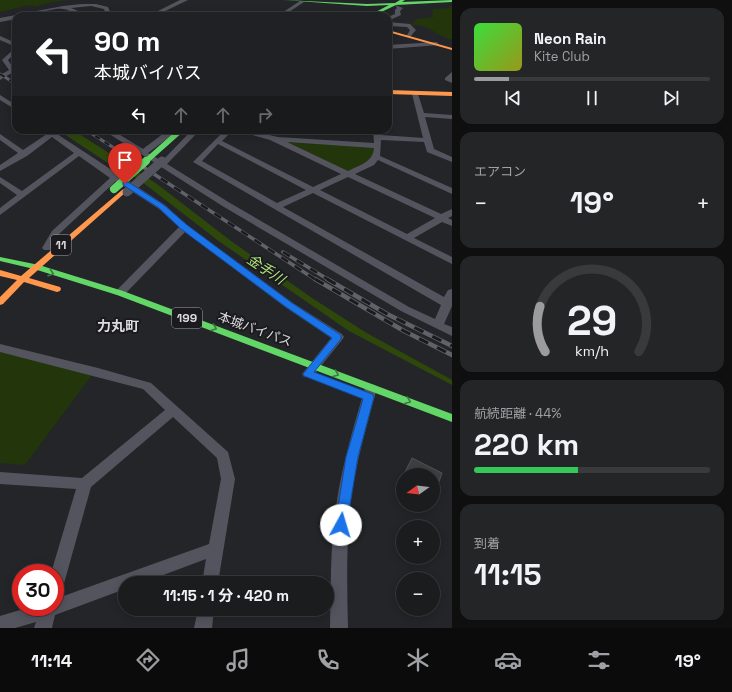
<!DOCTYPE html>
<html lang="ja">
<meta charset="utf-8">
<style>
body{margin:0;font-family:"Space Grotesk","Noto Sans JP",sans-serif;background:#242527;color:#f1f3f6;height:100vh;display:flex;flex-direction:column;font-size:15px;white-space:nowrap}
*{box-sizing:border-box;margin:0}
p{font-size:13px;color:#a0a1a4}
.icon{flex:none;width:22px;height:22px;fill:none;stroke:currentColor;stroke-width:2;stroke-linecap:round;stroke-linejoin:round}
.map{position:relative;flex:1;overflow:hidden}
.details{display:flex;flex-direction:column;gap:8px;padding:8px;background:#0f0f10;width:280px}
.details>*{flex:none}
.guide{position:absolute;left:12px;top:12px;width:380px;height:122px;border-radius:12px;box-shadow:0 2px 10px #0003,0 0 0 1px #393a3c;background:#202124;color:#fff;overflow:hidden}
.needle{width:26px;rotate:255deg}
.tools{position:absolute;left:396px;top:468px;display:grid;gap:8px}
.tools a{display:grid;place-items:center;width:44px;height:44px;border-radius:50%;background:#1b1c1e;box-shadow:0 2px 10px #0003,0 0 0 1px #393a3c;font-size:20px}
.speed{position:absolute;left:12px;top:564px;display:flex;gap:8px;font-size:20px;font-weight:700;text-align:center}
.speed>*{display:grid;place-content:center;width:52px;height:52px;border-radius:50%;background:#1b1c1e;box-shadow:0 2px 10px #0003,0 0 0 1px #393a3c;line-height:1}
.speed .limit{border:6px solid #d22;background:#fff;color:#111}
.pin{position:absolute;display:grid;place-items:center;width:34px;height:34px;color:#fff;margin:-41px -17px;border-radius:50% 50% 50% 0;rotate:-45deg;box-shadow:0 0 4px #0007}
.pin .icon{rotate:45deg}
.me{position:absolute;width:44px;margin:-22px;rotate:6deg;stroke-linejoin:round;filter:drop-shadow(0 0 3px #0008)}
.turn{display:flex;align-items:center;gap:14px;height:84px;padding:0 16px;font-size:18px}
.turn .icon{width:52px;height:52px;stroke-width:2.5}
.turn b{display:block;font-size:28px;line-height:34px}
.lanes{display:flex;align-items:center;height:38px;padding:0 16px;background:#0003;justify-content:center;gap:20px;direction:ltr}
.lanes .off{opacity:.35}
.big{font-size:30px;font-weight:700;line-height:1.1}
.details .card{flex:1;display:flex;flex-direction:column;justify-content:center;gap:6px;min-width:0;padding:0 14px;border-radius:12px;background:#242527}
.details .dial{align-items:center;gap:0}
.dial svg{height:104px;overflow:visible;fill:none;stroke:#393a3c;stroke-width:7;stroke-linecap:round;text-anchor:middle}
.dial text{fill:#f1f3f6;stroke:none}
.song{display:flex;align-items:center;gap:12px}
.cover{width:48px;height:48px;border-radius:6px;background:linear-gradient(135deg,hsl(120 70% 55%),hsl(60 70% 35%))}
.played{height:4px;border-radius:2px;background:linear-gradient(90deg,#9c9c9f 15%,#393a3c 15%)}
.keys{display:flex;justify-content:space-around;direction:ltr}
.heat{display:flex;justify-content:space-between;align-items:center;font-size:22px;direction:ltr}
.charge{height:6px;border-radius:3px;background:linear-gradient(90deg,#34c759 44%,#393a3c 0)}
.trip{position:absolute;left:118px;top:576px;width:216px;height:40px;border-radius:20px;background:#1b1c1e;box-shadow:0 2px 10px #0003,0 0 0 1px #393a3c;font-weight:700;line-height:40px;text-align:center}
.tabs{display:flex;height:64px;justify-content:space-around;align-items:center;background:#0b0b0c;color:#a0a1a4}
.tabs .icon{width:28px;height:28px}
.tabs .current{color:#9c9c9f}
.tabs b{font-size:18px;color:#f1f3f6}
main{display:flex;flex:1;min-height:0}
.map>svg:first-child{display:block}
.green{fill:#22350b}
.water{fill:#2e480c}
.building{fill:#3f3f42;stroke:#515255}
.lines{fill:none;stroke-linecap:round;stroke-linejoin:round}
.street{fill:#53545e;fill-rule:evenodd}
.fast{fill:#63d668;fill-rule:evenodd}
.slow{fill:#ff974d;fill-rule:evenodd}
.rail-far2-casing{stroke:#616269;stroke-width:3}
.rail-far1-casing{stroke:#616269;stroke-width:3.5}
.rail-casing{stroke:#616269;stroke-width:4.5}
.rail-far2{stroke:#1a1a1f;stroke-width:2;stroke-dasharray:5.5;stroke-linecap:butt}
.rail-far1{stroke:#1a1a1f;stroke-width:2.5;stroke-dasharray:8;stroke-linecap:butt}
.rail{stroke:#1a1a1f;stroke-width:3;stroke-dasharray:10;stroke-linecap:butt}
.street-bridge-far1{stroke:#53545e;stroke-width:7}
.street-bridge{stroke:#53545e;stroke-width:9}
.fast-bridge-far1{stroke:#63d668;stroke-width:5.5}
.fast-bridge{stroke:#63d668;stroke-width:8}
.oneway{stroke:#3e7844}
.route{fill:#1a73e8;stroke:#114b97}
.labels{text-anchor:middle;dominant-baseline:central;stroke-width:4;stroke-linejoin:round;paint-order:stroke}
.shield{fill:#1a1a1f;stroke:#a2a2a5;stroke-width:1}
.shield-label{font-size:12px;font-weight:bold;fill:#dcdcdf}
.street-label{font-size:13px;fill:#dcdcdf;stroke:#1a1a1f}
.water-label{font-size:14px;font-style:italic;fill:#b1e97b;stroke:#1a1a1f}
.neighbourhood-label{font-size:14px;font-weight:bold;fill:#dcdcdf;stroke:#1a1a1f}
</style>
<main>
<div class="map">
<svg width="452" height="628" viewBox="0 0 452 628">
<rect width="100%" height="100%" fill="#242528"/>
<path class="green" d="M0 0H71L51 2 35 7 30 5 0 12Z
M449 6H452V40C434 35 430 24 411 25L417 19 433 17 432 9 450 8Z
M286 142 375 147C374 162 360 165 348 171Z
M0 347 92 375 25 465 0 463Z"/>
<path class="water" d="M58 130H73L157 184 231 241 312 298 365 332 452 380V385L349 331 220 242 137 178 120 171Z"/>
<path class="building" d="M412 458 442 473 434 496 433 473 432 475H412L405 472Z"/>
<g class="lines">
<path class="street" d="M180 0H188L157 15 148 16Z
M300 1 304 2 283 16H277Z
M82 4H96L108 7 112 16H106L104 9 91 6 71 8 83 13 84 16C77 16 71 10 63 9 55 7 29 16 16 16V19L0 22V18L63 6Z
M395 5 403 8 400 11 401 15 388 21V17L395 14V10L397 8Z
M388 22 410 24 416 30 410 37H406L410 30 407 27 388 26Z
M0 36 16 43V47L0 40Z
M437 42 439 45 388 49V45Z
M16 47V52L8 60 15 71 0 80V75L9 70 2 60Z
M452 72V83L445 80V78Z
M415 92 418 94 424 113 452 115V119L425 117 434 149 452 157V162L427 152 424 142 381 140 380 156 452 188V194L378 160 374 165 355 174 441 214 452 209V216L448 218 452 220V226L442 222 414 238 452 257V264L313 193 283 207 444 297 448 290 452 289V306L444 324 452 327V336L401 311 224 207 103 130H112L143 149 164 133 159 130 172 131V135L148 153 162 161 192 130H200L167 164 230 203 409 307 435 319 441 305 193 162 225 130H233L222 141 313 187 341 174 270 140 235 130H248L278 137 374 143 373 130H381V135L423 138 412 94ZM287 142 374 148C373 162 360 165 348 171ZM218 144 306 190 277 203 202 161ZM348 177 435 218 407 234 320 190Z
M0 95 16 105V110L0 100Z
M42 130H51L165 205 187 225 293 303 342 334 344 337 342 340 312 377H304L302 374 331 338 285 307 185 232 124 295H116L115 293 116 291 179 227 159 209 116 181 59 234 50 250H44L42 248 52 231 110 178 79 156 0 215V208L17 195 0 183V177L22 191 74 153 52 137 27 156 0 171V165L18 153 0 140V134L23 150 47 134Z
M0 344 98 368 151 383 228 452 235 479 218 583H202L206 559 142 583H125V589L55 615 52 628H34L36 622 15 628H0V616L30 607H55V599L209 544 221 479 217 458 173 417 91 487 63 587 61 592 55 595V573H51L76 489 0 484V472L82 478 165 410 143 389 0 352Z
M371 384 375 385 377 388C367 425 356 462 351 500 346 543 347 586 348 628H330C331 585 330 542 337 500 343 462 354 425 365 388L367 385Z
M198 609H214L212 628H194Z"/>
<path class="fast" d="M283 0 367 4 395 3 400 0H405L402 2 452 0V2L396 5 373 16H368L389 5 367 6Z
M0 257 39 265 123 291 452 414V422L117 295 34 269 0 261Z"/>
<path class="slow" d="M388 30 452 48V50L388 32Z
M388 90 452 92V96L388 94Z
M186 130H193L188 133 186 132Z
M124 189 126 190V192L29 278 60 287 61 289 60 291 57 292 24 282 3 304 0 305V297L17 280 0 276V270L21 276 122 190Z"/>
<g class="rail-far2-casing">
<path id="rail-far2" d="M0 74 16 84
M86 130 136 162"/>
</g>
<g class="rail-far1-casing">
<path id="rail-far1" d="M134 161 316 280
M283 252 329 280"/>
</g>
<g class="rail-casing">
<path id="rail" d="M315 279 404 331 452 355
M327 279 387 314 452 346"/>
</g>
<use href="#rail-far2" class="rail-far2"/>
<use href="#rail-far1" class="rail-far1"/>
<use href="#rail" class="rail"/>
<path class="street-bridge-far1" d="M161 162 162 161"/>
<path class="street-bridge" d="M127 192 162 161"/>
<path class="fast-bridge-far1" d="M145 162 181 130"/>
<path class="fast-bridge" d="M114 189 146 161"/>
</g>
<defs><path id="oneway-chevron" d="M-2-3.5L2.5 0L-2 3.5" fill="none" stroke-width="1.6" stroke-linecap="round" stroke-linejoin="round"/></defs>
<g class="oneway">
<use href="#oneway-chevron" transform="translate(51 273) rotate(17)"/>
<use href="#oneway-chevron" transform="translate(214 328) rotate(20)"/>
<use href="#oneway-chevron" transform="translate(336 374) rotate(21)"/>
<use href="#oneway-chevron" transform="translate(408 401) rotate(21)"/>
</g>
<path class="route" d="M123 182H128L164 205 187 225 292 303 341 335V339L314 372 372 394 374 397 358 457 346 529 341 530 337 529 335 525 346 457 363 399 304 376 303 374 332 338 286 307 181 229 159 208 123 185Z"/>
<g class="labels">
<g class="shield">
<rect x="51" y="235" width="20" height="20" rx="3"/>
<rect x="172" y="308" width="30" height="20" rx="3"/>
</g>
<g class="shield-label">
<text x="61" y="245">11</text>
<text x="187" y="318">199</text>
</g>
<g class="street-label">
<text transform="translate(255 329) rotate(20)">本城バイパス</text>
</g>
<g class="water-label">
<text transform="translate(266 269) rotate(34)">金手川</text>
</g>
<g class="neighbourhood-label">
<text x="118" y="326">力丸町</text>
</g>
</g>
</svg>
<div class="tools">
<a><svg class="needle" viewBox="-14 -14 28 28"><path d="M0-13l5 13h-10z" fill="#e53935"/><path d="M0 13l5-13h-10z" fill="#a0a1a4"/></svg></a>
<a>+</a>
<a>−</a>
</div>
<div class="speed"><div class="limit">30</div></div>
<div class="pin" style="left:125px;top:184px;background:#d93025"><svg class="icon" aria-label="arrive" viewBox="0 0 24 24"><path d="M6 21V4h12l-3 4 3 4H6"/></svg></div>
<svg class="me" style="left:341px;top:525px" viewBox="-20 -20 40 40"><circle r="19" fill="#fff"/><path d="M0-13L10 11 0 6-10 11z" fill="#1a73e8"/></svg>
<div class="trip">11:15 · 1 分 · 420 m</div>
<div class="guide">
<div class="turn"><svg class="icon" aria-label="left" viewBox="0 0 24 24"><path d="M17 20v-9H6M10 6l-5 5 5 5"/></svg><div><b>90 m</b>本城バイパス</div></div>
<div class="lanes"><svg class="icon" aria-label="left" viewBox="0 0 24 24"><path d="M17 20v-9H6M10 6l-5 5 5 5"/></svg><svg class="icon off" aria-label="ahead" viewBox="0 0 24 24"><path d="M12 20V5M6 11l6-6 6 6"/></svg><svg class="icon off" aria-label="ahead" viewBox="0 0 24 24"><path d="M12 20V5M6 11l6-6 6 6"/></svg><svg class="icon off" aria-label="right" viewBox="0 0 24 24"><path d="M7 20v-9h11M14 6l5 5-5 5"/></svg></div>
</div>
</div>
<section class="details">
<div class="card">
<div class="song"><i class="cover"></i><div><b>Neon Rain</b><p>Kite Club</p></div></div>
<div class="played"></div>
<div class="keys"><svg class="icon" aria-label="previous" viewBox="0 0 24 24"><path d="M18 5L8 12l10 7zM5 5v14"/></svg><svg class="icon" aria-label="pause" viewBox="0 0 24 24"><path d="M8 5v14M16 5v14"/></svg><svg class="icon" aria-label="next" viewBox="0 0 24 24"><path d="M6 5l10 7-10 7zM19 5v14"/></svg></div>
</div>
<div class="card"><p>エアコン</p>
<div class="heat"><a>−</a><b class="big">19°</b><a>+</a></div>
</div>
<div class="card dial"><svg viewBox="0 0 100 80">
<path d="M14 69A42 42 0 1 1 86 69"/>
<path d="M14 69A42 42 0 0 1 10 34" stroke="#9c9c9f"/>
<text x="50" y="56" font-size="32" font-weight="700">29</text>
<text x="50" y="72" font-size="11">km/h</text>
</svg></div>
<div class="card"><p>航続距離 · 44%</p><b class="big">220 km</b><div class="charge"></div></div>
<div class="card"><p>到着</p><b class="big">11:15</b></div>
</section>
</main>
<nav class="tabs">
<b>11:14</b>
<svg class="icon current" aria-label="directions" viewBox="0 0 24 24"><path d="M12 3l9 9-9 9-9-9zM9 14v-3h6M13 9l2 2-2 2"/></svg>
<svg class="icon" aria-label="music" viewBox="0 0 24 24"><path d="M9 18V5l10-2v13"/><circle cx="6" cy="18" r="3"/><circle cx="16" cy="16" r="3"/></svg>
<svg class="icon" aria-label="phone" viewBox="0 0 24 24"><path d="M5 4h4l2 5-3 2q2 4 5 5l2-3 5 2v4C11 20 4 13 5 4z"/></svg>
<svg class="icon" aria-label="climate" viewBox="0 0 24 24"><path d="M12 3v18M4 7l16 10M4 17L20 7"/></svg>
<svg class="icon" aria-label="car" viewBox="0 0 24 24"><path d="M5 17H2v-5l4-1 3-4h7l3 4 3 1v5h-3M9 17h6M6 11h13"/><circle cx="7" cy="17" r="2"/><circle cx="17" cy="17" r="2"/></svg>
<svg class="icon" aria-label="filters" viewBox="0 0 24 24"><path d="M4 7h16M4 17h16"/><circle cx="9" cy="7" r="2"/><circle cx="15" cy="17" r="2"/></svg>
<b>19°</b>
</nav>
